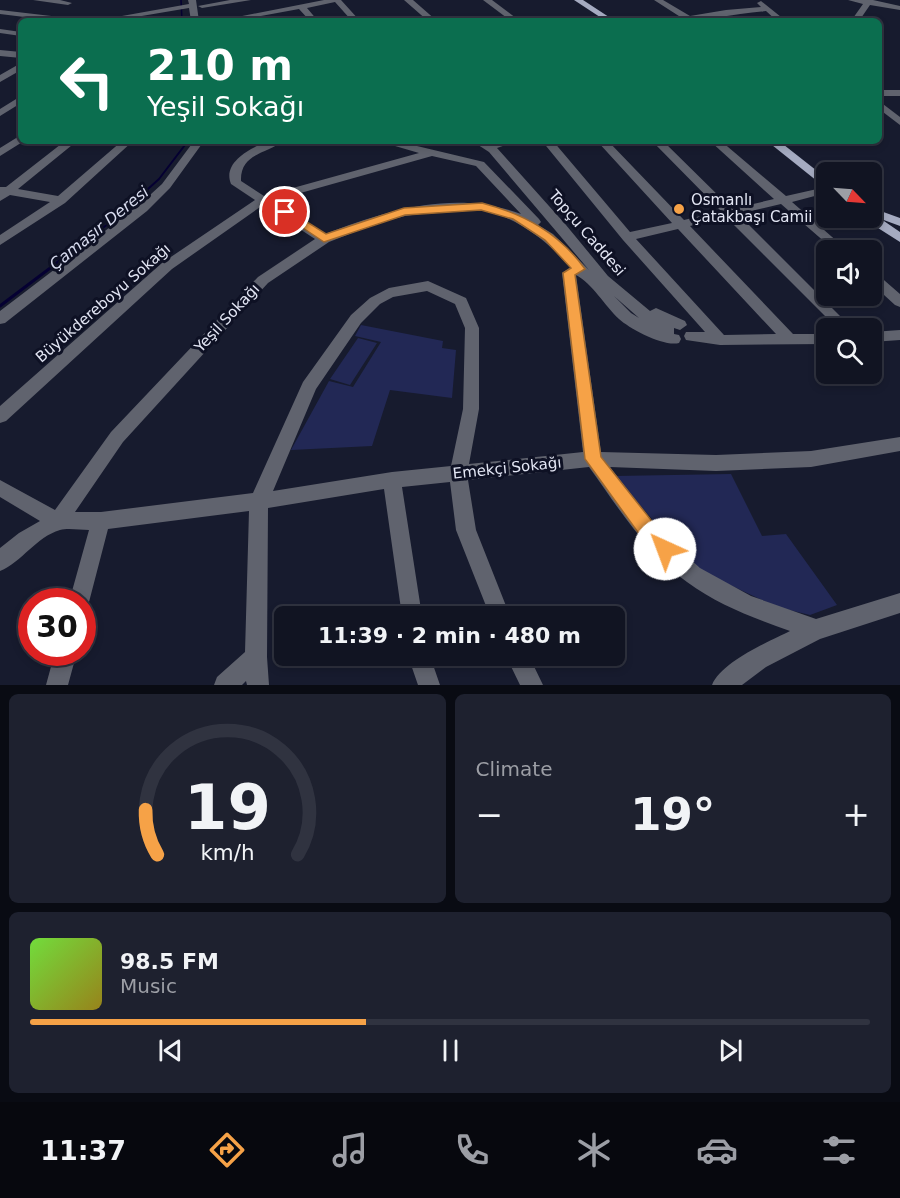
<!DOCTYPE html>
<meta charset="utf-8">
<style>
body{margin:0;font-family:"DejaVu Sans",sans-serif;background:#1e212f;color:#f1f3f6;height:100vh;display:flex;flex-direction:column;font-size:22px;white-space:nowrap}
*{box-sizing:border-box;margin:0}
p{font-size:20px;color:#9c9ea5}
.icon{flex:none;width:33px;height:33px;fill:none;stroke:currentColor;stroke-width:2;stroke-linecap:round;stroke-linejoin:round}
.map{position:relative;height:685px;overflow:hidden}
.panel{display:flex;flex-direction:column;gap:9px;padding:9px;background:#090b13;flex:1}
.panel>*{flex:none}
.banner{position:absolute;left:18px;top:18px;width:864px;height:126px;border-radius:9px;box-shadow:0 3px 9px #0003,0 0 0 2px #303340;background:#0b6e4f;color:#fff;overflow:hidden}
.needle{width:39px;rotate:115deg}
.buttons{position:absolute;left:816px;top:162px;display:grid;gap:12px}
.buttons a{display:grid;place-items:center;width:66px;height:66px;border-radius:9px;background:#111422;box-shadow:0 3px 9px #0003,0 0 0 2px #303340;font-size:30px}
.speed{position:absolute;left:18px;top:588px;display:flex;gap:12px;font-size:30px;font-weight:700;text-align:center}
.speed>*{display:grid;place-content:center;width:78px;height:78px;border-radius:50%;background:#111422;box-shadow:0 3px 9px #0003,0 0 0 2px #303340;line-height:1}
.speed .limit{border:9px solid #d22;background:#fff;color:#111}
.pin{position:absolute;display:grid;place-items:center;width:51px;height:51px;color:#fff;margin:-26px;border:3px solid #fff;border-radius:50%;box-shadow:0 2px 6px #0007}
.me{position:absolute;width:66px;margin:-33px;rotate:317deg;stroke-linejoin:round;filter:drop-shadow(0 0 4px #0008)}
.turn{display:flex;align-items:center;gap:21px;height:126px;padding:0 30px;font-size:27px}
.turn .icon{width:78px;height:78px;stroke-width:2.5}
.turn b{display:block;font-size:42px;line-height:51px}
.big{font-size:45px;font-weight:700;line-height:1.1}
.panel .card{flex:1;display:flex;flex-direction:column;justify-content:center;gap:9px;min-width:0;padding:0 21px;border-radius:9px;background:#1e212f}
.panel .dial{align-items:center;gap:0}
.dial svg{height:156px;overflow:visible;fill:none;stroke:#303340;stroke-width:7;stroke-linecap:round;text-anchor:middle}
.dial text{fill:#f1f3f6;stroke:none}
.song{display:flex;align-items:center;gap:18px}
.cover{width:72px;height:72px;border-radius:9px;background:linear-gradient(135deg,hsl(100 70% 55%),hsl(50 70% 35%))}
.played{height:6px;border-radius:3px;background:linear-gradient(90deg,#f6a247 40%,#303340 40%)}
.keys{display:flex;justify-content:space-around;direction:ltr}
.heat{display:flex;justify-content:space-between;align-items:center;font-size:33px;direction:ltr}
.panel .tiles{flex:1;display:grid;gap:9px;grid-template-columns:1fr 1fr}
.card:last-child{grid-column:span 2}
.trip{position:absolute;left:274px;top:606px;width:351px;height:60px;border-radius:9px;background:#111422;box-shadow:0 3px 9px #0003,0 0 0 2px #303340;font-weight:700;line-height:60px;text-align:center}
.tab-bar{display:flex;height:96px;justify-content:space-around;align-items:center;background:#07080e;color:#9c9ea5}
.tab-bar .icon{width:42px;height:42px}
.tab-bar .on{color:#f6a247}
.tab-bar b{font-size:27px;color:#f1f3f6}
.map>svg:first-child{display:block}
.green{fill:#222855}
.lines{fill:none;stroke-linecap:round;stroke-linejoin:round}
.stream-far2{stroke:#050032;stroke-width:1.5}
.stream-far1{stroke:#050032;stroke-width:2}
.stream{stroke:#050032;stroke-width:3}
.minor{fill:#60636e;fill-rule:evenodd}
.major{fill:#a5abc1;fill-rule:evenodd}
.route{fill:#f6a247;stroke:#a0692e;stroke-width:1.5}
.poi-dot{fill:#f6a247;stroke:#0e1124;stroke-width:2}
.labels{text-anchor:middle;dominant-baseline:central;stroke-width:6;stroke-linejoin:round;paint-order:stroke}
.poi-label{font-size:15px;fill:#e3e6f4;stroke:#0e1124;text-anchor:start}
.street-label{font-size:15px;fill:#e3e6f4;stroke:#0e1124}
.water-label{font-size:16px;font-style:italic;fill:#d7dbee;stroke:#0e1124}
</style>
<div class="map">
<svg width="900" height="685" viewBox="0 0 900 685">
<rect width="100%" height="100%" fill="#171b2e"/>
<path class="green" d="M361 325 443 341 442 348 456 350 452 398 390 390 372 446 291 450 329 381 353 387 381 342 355 336Z
M358 338 377 343 350 385 330 379Z
M731 474 762 536 786 534 837 605 810 615 777 607 694 568 615 476Z"/>
<g class="lines">
<path class="stream-far2" d="M181 0 182 21"/>
<path class="stream-far1" d="M72 251 116 218 159 179 188 141"/>
<path class="stream" d="M0 306 74 250"/>
<path class="minor" d="M33 0H60L72 3 68 5Z
M188 0H196L199 21H191L189 8 112 21H94L189 4Z
M230 0H251L202 8 198 6Z
M324 0H341L360 21H352L335 2 307 8 318 21H310L299 9 234 21H217Z
M404 0H413L437 21H428Z
M483 0H492L520 21H511Z
M654 0H663L690 16 726 10 761 7 757 3 761 1 786 21H777L766 11C733 14 703 21 672 21L682 18Z
M848 0H873L900 6V10L870 5 859 21H851L863 4Z
M0 10 77 19 81 21H57L0 14Z
M0 29 21 32V36L0 33Z
M0 50 21 52V58L0 56Z
M21 63V70L0 82V75Z
M879 90H900V96H879Z
M21 96V103L0 116V109Z
M879 101 900 117V125L879 109Z
M21 135V141H24L0 156V148Z
M65 141H77L18 189 58 196 122 141H133L65 203 0 245V235L50 202 10 195 0 201V187H6Z
M194 141H204L170 188 147 211 5 323 0 324V311L139 205 162 184Z
M268 141H283C267 154 240 153 241 181L264 196 419 153 378 141H396L484 162 539 219 541 222 538 225 553 234 589 270 489 152 472 141 488 143 517 141 497 148 566 225 608 276 650 311 656 308 685 321 687 325 680 330 674 328V334L679 335 681 339 679 343C664 347 630 329 619 319 605 306 592 283 576 275L601 452 716 455 811 451 900 437V451L811 467 716 471 610 467 658 530 700 568 751 596 816 619 900 593V613L820 639 766 667 742 685H712C721 662 768 642 790 631 754 618 718 605 687 582 646 553 618 507 589 467L468 480 476 530 510 616H490L456 530 450 482 402 487 422 616H402L384 489 268 508 267 657 269 685H247L246 681 242 685H214L217 677 245 652 249 511 108 529 89 602 86 609 82 611V602H69L89 530C80 530 68 528 60 530 36 537 22 562 0 571V548L19 533 40 521 0 497V480L55 510 111 432 258 277 315 239 263 205 172 269 6 421 0 423V406L162 263 255 200 231 184C222 162 251 148 268 141ZM432 156 476 166 521 214C455 189 388 210 325 234L272 201ZM482 210C519 218 545 240 571 267L562 273 583 452 469 464 479 409V328L466 298 428 281 389 288 370 298 351 315 303 382 253 493 101 512H75L123 442 268 283 329 242 375 224 405 216 441 211ZM427 291 455 304 465 328 463 409 451 466 392 472 273 491 316 389 361 323 380 304 393 297ZM614 296 639 318 631 313Z
M542 141H553L630 232 672 223 597 141H608L684 220 721 211 652 141H663L732 209 774 199 710 141H721L786 196 826 187V193L792 202 847 250H834L781 204 738 214 852 328H837L726 217 690 226 793 334H826V344L720 345 686 340 684 336 686 332H705L623 240ZM678 229 776 334 724 335 636 239Z
M872 273 877 274 900 294V307L895 305 872 284Z
M900 330V340L872 342V332Z
M55 652H77L68 685H46Z
M408 656H430L440 685H418Z
M506 656H529L543 685H520Z"/>
<path class="major" d="M574 0H583L615 21H606Z
M767 141H779L826 178V186L822 185Z
M875 209 900 218V226L881 219 900 232V242L867 221 865 218H872V210Z"/>
</g>
<path class="route" d="M482 203C524 214 559 233 585 269L575 275 601 457 674 549 671 555 665 557 659 555 645 542 585 459 563 273 571 268 545 240 513 219 481 210 405 215 324 242 279 212 285 209 288 210 326 234 404 208Z"/>
<circle class="poi-dot" cx="679" cy="209" r="6"/>
<g class="labels">
<g class="poi-label">
<text x="691" y="200">Osmanlı<tspan x="691" dy="17">Çatakbaşı Camii</tspan></text>
</g>
<g class="street-label">
<text transform="translate(587 233) rotate(49)">Topçu Caddesi</text>
<text transform="translate(103 303) rotate(-41)">Büyükdereboyu Sokağı</text>
<text transform="translate(227 318) rotate(-47)">Yeşil Sokağı</text>
<text transform="translate(507 468) rotate(-6)">Emekçi Sokağı</text>
</g>
<g class="water-label">
<text transform="translate(99 228) rotate(-39)">Çamaşır Deresi</text>
</g>
</g>
</svg>
<div class="buttons">
<a><svg class="needle" viewBox="-14 -14 28 28"><path d="M0-13l5 13h-10z" fill="#e53935"/><path d="M0 13l5-13h-10z" fill="#9c9ea5"/></svg></a>
<a><svg class="icon" aria-label="sound" viewBox="0 0 24 24"><path d="M4 9h4l5-4v14l-5-4H4zM17 9q2 3 0 6"/></svg></a>
<a><svg class="icon" aria-label="search" viewBox="0 0 24 24"><circle cx="10" cy="10" r="6"/><path d="M15 15l6 6"/></svg></a>
</div>
<div class="speed"><div class="limit">30</div></div>
<div class="pin" style="left:285px;top:212px;background:#d93025"><svg class="icon" aria-label="arrive" viewBox="0 0 24 24"><path d="M6 21V4h12l-3 4 3 4H6"/></svg></div>
<svg class="me" style="left:665px;top:549px" viewBox="-20 -20 40 40"><circle r="19" fill="#fff"/><path d="M0-13L10 11 0 6-10 11z" fill="#f6a247"/></svg>
<div class="trip">11:39 · 2 min · 480 m</div>
<div class="banner">
<div class="turn"><svg class="icon" aria-label="left" viewBox="0 0 24 24"><path d="M17 20v-9H6M10 6l-5 5 5 5"/></svg><div><b>210 m</b>Yeşil Sokağı</div></div>
</div>
</div>
<section class="panel">
<div class="tiles">
<div class="card dial"><svg viewBox="0 0 100 80">
<path d="M14 69A42 42 0 1 1 86 69"/>
<path d="M14 69A42 42 0 0 1 8 46" stroke="#f6a247"/>
<text x="50" y="56" font-size="32" font-weight="700">19</text>
<text x="50" y="72" font-size="11">km/h</text>
</svg></div>
<div class="card"><p>Climate</p>
<div class="heat"><a>−</a><b class="big">19°</b><a>+</a></div>
</div>
<div class="card">
<div class="song"><i class="cover"></i><div><b>98.5 FM</b><p>Music</p></div></div>
<div class="played"></div>
<div class="keys"><svg class="icon" aria-label="previous" viewBox="0 0 24 24"><path d="M18 5L8 12l10 7zM5 5v14"/></svg><svg class="icon" aria-label="pause" viewBox="0 0 24 24"><path d="M8 5v14M16 5v14"/></svg><svg class="icon" aria-label="next" viewBox="0 0 24 24"><path d="M6 5l10 7-10 7zM19 5v14"/></svg></div>
</div>
</div>
</section>
<nav class="tab-bar">
<b>11:37</b>
<svg class="icon on" aria-label="directions" viewBox="0 0 24 24"><path d="M12 3l9 9-9 9-9-9zM9 14v-3h6M13 9l2 2-2 2"/></svg>
<svg class="icon" aria-label="music" viewBox="0 0 24 24"><path d="M9 18V5l10-2v13"/><circle cx="6" cy="18" r="3"/><circle cx="16" cy="16" r="3"/></svg>
<svg class="icon" aria-label="phone" viewBox="0 0 24 24"><path d="M5 4h4l2 5-3 2q2 4 5 5l2-3 5 2v4C11 20 4 13 5 4z"/></svg>
<svg class="icon" aria-label="climate" viewBox="0 0 24 24"><path d="M12 3v18M4 7l16 10M4 17L20 7"/></svg>
<svg class="icon" aria-label="car" viewBox="0 0 24 24"><path d="M5 17H2v-5l4-1 3-4h7l3 4 3 1v5h-3M9 17h6M6 11h13"/><circle cx="7" cy="17" r="2"/><circle cx="17" cy="17" r="2"/></svg>
<svg class="icon" aria-label="filters" viewBox="0 0 24 24"><path d="M4 7h16M4 17h16"/><circle cx="9" cy="7" r="2"/><circle cx="15" cy="17" r="2"/></svg>
</nav>
